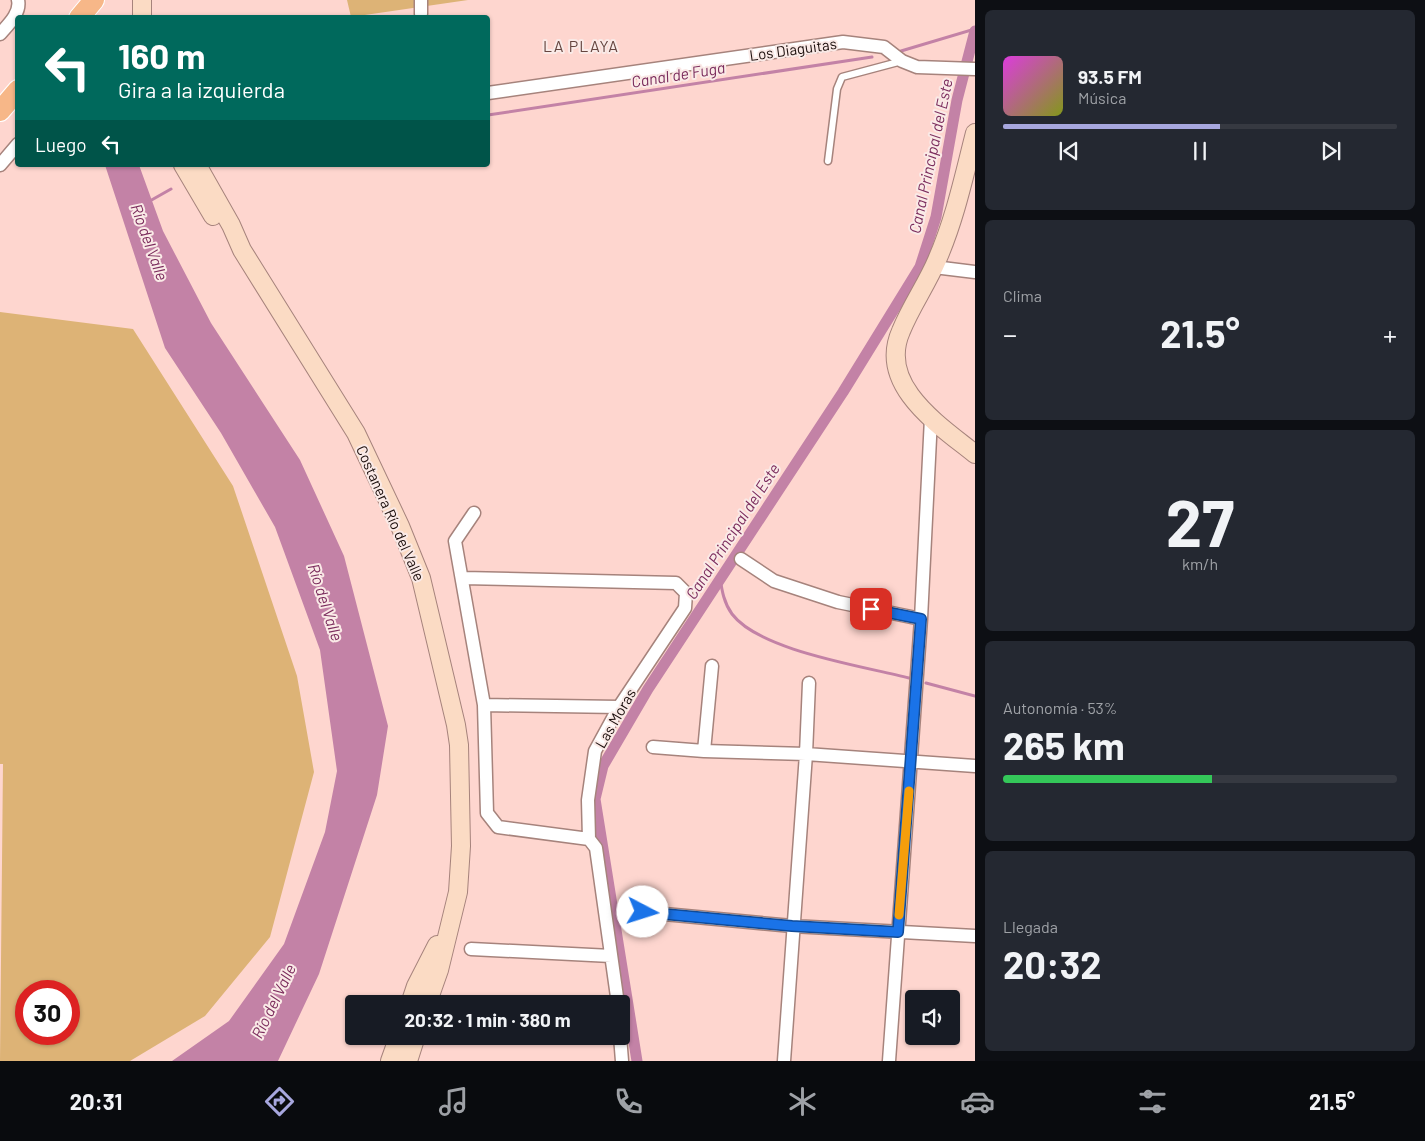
<!DOCTYPE html>
<html lang="es">
<meta charset="utf-8">
<style>
body{margin:0;font-family:Barlow,sans-serif;background:#242831;color:#f1f3f6;height:100vh;display:flex;flex-direction:column;font-size:19px;white-space:nowrap}
*{box-sizing:border-box;margin:0}
p{font-size:16px;color:#9ea1a6}
.icon{flex:none;width:28px;height:28px;fill:none;stroke:currentColor;stroke-width:2;stroke-linecap:round;stroke-linejoin:round}
.map{position:relative;flex:1;overflow:hidden}
.sheet{display:flex;flex-direction:column;gap:10px;padding:10px;background:#0d0f14;width:450px}
.sheet>*{flex:none}
.hud{position:absolute;left:15px;top:15px;width:475px;height:152px;border-radius:5px;box-shadow:0 1px 4px #0004;background:#00695c;color:#fff;overflow:hidden}
.controls{position:absolute;left:905px;top:990px;display:grid;gap:10px}
.controls a{display:grid;place-items:center;width:55px;height:55px;border-radius:5px;background:#171b24;box-shadow:0 1px 4px #0004;font-size:25px}
.speed{position:absolute;left:15px;top:980px;display:flex;gap:10px;font-size:25px;font-weight:700;text-align:center}
.speed>*{display:grid;place-content:center;width:65px;height:65px;border-radius:50%;background:#171b24;box-shadow:0 1px 4px #0004;line-height:1}
.speed .limit{border:8px solid #d22;background:#fff;color:#111}
.pin{position:absolute;display:grid;place-items:center;width:42px;height:42px;color:#fff;margin:-21px;border-radius:10px;box-shadow:0 2px 8px #0006}
.me{position:absolute;width:55px;margin:-28px;rotate:95deg;stroke-linejoin:round;filter:drop-shadow(0 0 4px #0008)}
.turn{display:flex;align-items:center;gap:18px;height:105px;padding:0 20px;font-size:22px}
.turn .icon{width:65px;height:65px;stroke-width:2.5}
.turn b{display:block;font-size:35px;line-height:42px}
.then{display:flex;align-items:center;height:48px;padding:0 20px;background:#0003;gap:10px;font-size:19px}
.big{font-size:38px;font-weight:700;line-height:1.1}
.sheet .tile{flex:1;display:flex;flex-direction:column;justify-content:center;gap:8px;min-width:0;padding:0 18px;border-radius:8px;background:#242831}
.sheet .dial{align-items:center;gap:0}
.dial b{font-size:65px;line-height:1}
.song{display:flex;align-items:center;gap:15px}
.cover{width:60px;height:60px;border-radius:8px;background:linear-gradient(135deg,hsl(300 70% 55%),hsl(70 70% 35%))}
.played{height:5px;border-radius:2px;background:linear-gradient(90deg,#a7a7de 55%,#363941 55%)}
.keys{display:flex;justify-content:space-around;direction:ltr}
.heat{display:flex;justify-content:space-between;align-items:center;font-size:28px;direction:ltr}
.charge{height:8px;border-radius:4px;background:linear-gradient(90deg,#34c759 53%,#363941 0)}
.trip{position:absolute;left:345px;top:995px;width:285px;height:50px;border-radius:5px;background:#171b24;box-shadow:0 1px 4px #0004;font-weight:700;line-height:50px;text-align:center}
.dock{display:flex;height:80px;justify-content:space-around;align-items:center;background:#090b0e;color:#9ea1a6}
.dock .icon{width:35px;height:35px}
.dock .active{color:#a7a7de}
.dock b{font-size:22px;color:#f1f3f6}
main{display:flex;flex:1;min-height:0}
.map>svg:first-child{display:block}
.green{fill:#ddb376;fill-rule:evenodd}
.water{fill:#c382a6}
.lines{fill:none;stroke-linecap:round;stroke-linejoin:round}
.stream{stroke:#c382a6;stroke-width:3}
.canal{stroke:#c382a6;stroke-width:11}
.lane-casing{stroke:#a6837c;stroke-width:9}
.street-casing{stroke:#a6837c;stroke-width:15}
.secondary-casing{stroke:#a6837c;stroke-width:20}
.primary-casing{stroke:#fff;stroke-width:22}
.lane{stroke:#fff;stroke-width:6}
.street{stroke:#fff;stroke-width:12}
.secondary{stroke:#fbdbc4;stroke-width:18}
.primary{stroke:#f7b788;stroke-width:20}
.route-casing{stroke:#114b97;stroke-width:12}
.route{stroke:#1a73e8;stroke-width:9}
.slow{stroke:#f59e0b;stroke-width:9}
.labels{text-anchor:middle;dominant-baseline:central;stroke-width:4;stroke-linejoin:round;paint-order:stroke}
.street-label{font-size:15px;fill:#1a0d0b;stroke:#faeae7}
.neighbourhood-label{font-size:16px;letter-spacing:1px;fill:#664640;stroke:#faeae7}
.water-label{font-size:16px;font-style:italic;fill:#7b2c5d;stroke:#faeae7}
</style>
<main>
<div class="map">
<svg width="975" height="1061" viewBox="0 0 975 1061">
<rect width="100%" height="100%" fill="#fed6cf"/>
<path class="green" d="M347 0H468L351 17Z
M0 312 133 329 233 486 297 676 314 772 270 937 205 1016 130 1061H0L3 764H0ZM26 991H69V1034H26Z"/>
<path class="water" d="M105 165H139L163 231 211 323 300 460 344 556 388 726 377 795 319 974 278 1061H172L229 1021 284 944 325 832 337 771 320 650 275 527 221 433 165 348Z"/>
<g class="lines">
<path class="stream" d="M901 51 975 29
M488 115 872 57
M148 202 171 189
M720 578C722 591 724 603 732 614 760 651 863 666 909 678
M926 683 975 696"/>
<path class="canal" d="M637 1061 595 799 603 766 648 689 843 392 920 267 936 217 957 100 975 31"/>
<g class="lane-casing">
<path id="lane" d="M828 161 837 89 842 77 902 61"/>
</g>
<g class="street-casing">
<path id="street" d="M421 14V0
M0 34C8 25 21 13 18 0
M488 93 843 42 884 47 902 61 917 67 975 69
M0 165 18 144
M934 267 975 272
M474 513 455 541 484 705 487 813 498 827 589 839
M741 559 774 581 838 602 921 619
M463 578 676 583 686 593 685 608 619 707 595 751 588 800 589 839 596 848 618 1004
M484 705 619 707
M653 747 704 751 806 754 975 766
M704 751 712 666
M643 912 792 926 975 936
M471 949 611 956
M620 1036 622 1061
M784 1061 806 754 809 683
M889 1061 921 619 931 418"/>
</g>
<g class="secondary-casing">
<path id="secondary" d="M142 18V0
M975 133C964 176 955 219 937 260 927 284 911 306 901 331 877 385 939 425 975 454
M183 165 213 216
M197 165 231 225 242 250 356 433 400 526 421 578 456 725 459 745 461 846 458 892 439 970 427 1004
M410 1004 416 986 437 945
M390 1061 399 1036
M408 1061 416 1036"/>
</g>
<g class="primary-casing">
<path id="primary" d="M79 18 94 0
M0 111 18 90"/>
</g>
<use href="#lane" class="lane"/>
<use href="#street" class="street"/>
<use href="#secondary" class="secondary"/>
<use href="#primary" class="primary"/>
</g>
<g class="lines">
<g class="route-casing">
<path id="route" d="M643 912 792 926 898 932 921 619 871 609"/>
</g>
<use href="#route" class="route"/>
<path class="slow" d="M899 915 909 791"/>
</g>
<g class="labels">
<g class="street-label">
<text transform="translate(793 49) rotate(-8)">Los Diaguitas</text>
<text transform="translate(391 513) rotate(66)">Costanera Río del Valle</text>
<text transform="translate(615 718) rotate(-60)">Las Moras</text>
</g>
<g class="neighbourhood-label">
<text x="581" y="45">LA PLAYA</text>
</g>
<g class="water-label">
<text transform="translate(678 74) rotate(-9)">Canal de Fuga</text>
<text transform="translate(930 156) rotate(-78)">Canal Principal del Este</text>
<text transform="translate(150 242) rotate(70)">Río del Valle</text>
<text transform="translate(732 531) rotate(-57)">Canal Principal del Este</text>
<text transform="translate(326 602) rotate(72)">Río del Valle</text>
<text transform="translate(273 1001) rotate(-64)">Río del Valle</text>
</g>
</g>
</svg>
<div class="controls">
<a><svg class="icon" aria-label="sound" viewBox="0 0 24 24"><path d="M4 9h4l5-4v14l-5-4H4zM17 9q2 3 0 6"/></svg></a>
</div>
<div class="speed"><div class="limit">30</div></div>
<div class="pin" style="left:871px;top:609px;background:#d93025"><svg class="icon" aria-label="arrive" viewBox="0 0 24 24"><path d="M6 21V4h12l-3 4 3 4H6"/></svg></div>
<svg class="me" style="left:643px;top:912px" viewBox="-20 -20 40 40"><circle r="19" fill="#fff"/><path d="M0-13L10 11 0 6-10 11z" fill="#1a73e8"/></svg>
<div class="trip">20:32 · 1 min · 380 m</div>
<div class="hud">
<div class="turn"><svg class="icon" aria-label="left" viewBox="0 0 24 24"><path d="M17 20v-9H6M10 6l-5 5 5 5"/></svg><div><b>160 m</b>Gira a la izquierda</div></div>
<div class="then">Luego<svg class="icon" aria-label="left" viewBox="0 0 24 24"><path d="M17 20v-9H6M10 6l-5 5 5 5"/></svg></div>
</div>
</div>
<section class="sheet">
<div class="tile">
<div class="song"><i class="cover"></i><div><b>93.5 FM</b><p>Música</p></div></div>
<div class="played"></div>
<div class="keys"><svg class="icon" aria-label="previous" viewBox="0 0 24 24"><path d="M18 5L8 12l10 7zM5 5v14"/></svg><svg class="icon" aria-label="pause" viewBox="0 0 24 24"><path d="M8 5v14M16 5v14"/></svg><svg class="icon" aria-label="next" viewBox="0 0 24 24"><path d="M6 5l10 7-10 7zM19 5v14"/></svg></div>
</div>
<div class="tile"><p>Clima</p>
<div class="heat"><a>−</a><b class="big">21.5°</b><a>+</a></div>
</div>
<div class="tile dial"><b>27</b><p>km/h</p></div>
<div class="tile"><p>Autonomía · 53%</p><b class="big">265 km</b><div class="charge"></div></div>
<div class="tile"><p>Llegada</p><b class="big">20:32</b></div>
</section>
</main>
<nav class="dock">
<b>20:31</b>
<svg class="icon active" aria-label="directions" viewBox="0 0 24 24"><path d="M12 3l9 9-9 9-9-9zM9 14v-3h6M13 9l2 2-2 2"/></svg>
<svg class="icon" aria-label="music" viewBox="0 0 24 24"><path d="M9 18V5l10-2v13"/><circle cx="6" cy="18" r="3"/><circle cx="16" cy="16" r="3"/></svg>
<svg class="icon" aria-label="phone" viewBox="0 0 24 24"><path d="M5 4h4l2 5-3 2q2 4 5 5l2-3 5 2v4C11 20 4 13 5 4z"/></svg>
<svg class="icon" aria-label="climate" viewBox="0 0 24 24"><path d="M12 3v18M4 7l16 10M4 17L20 7"/></svg>
<svg class="icon" aria-label="car" viewBox="0 0 24 24"><path d="M5 17H2v-5l4-1 3-4h7l3 4 3 1v5h-3M9 17h6M6 11h13"/><circle cx="7" cy="17" r="2"/><circle cx="17" cy="17" r="2"/></svg>
<svg class="icon" aria-label="filters" viewBox="0 0 24 24"><path d="M4 7h16M4 17h16"/><circle cx="9" cy="7" r="2"/><circle cx="15" cy="17" r="2"/></svg>
<b>21.5°</b>
</nav>
